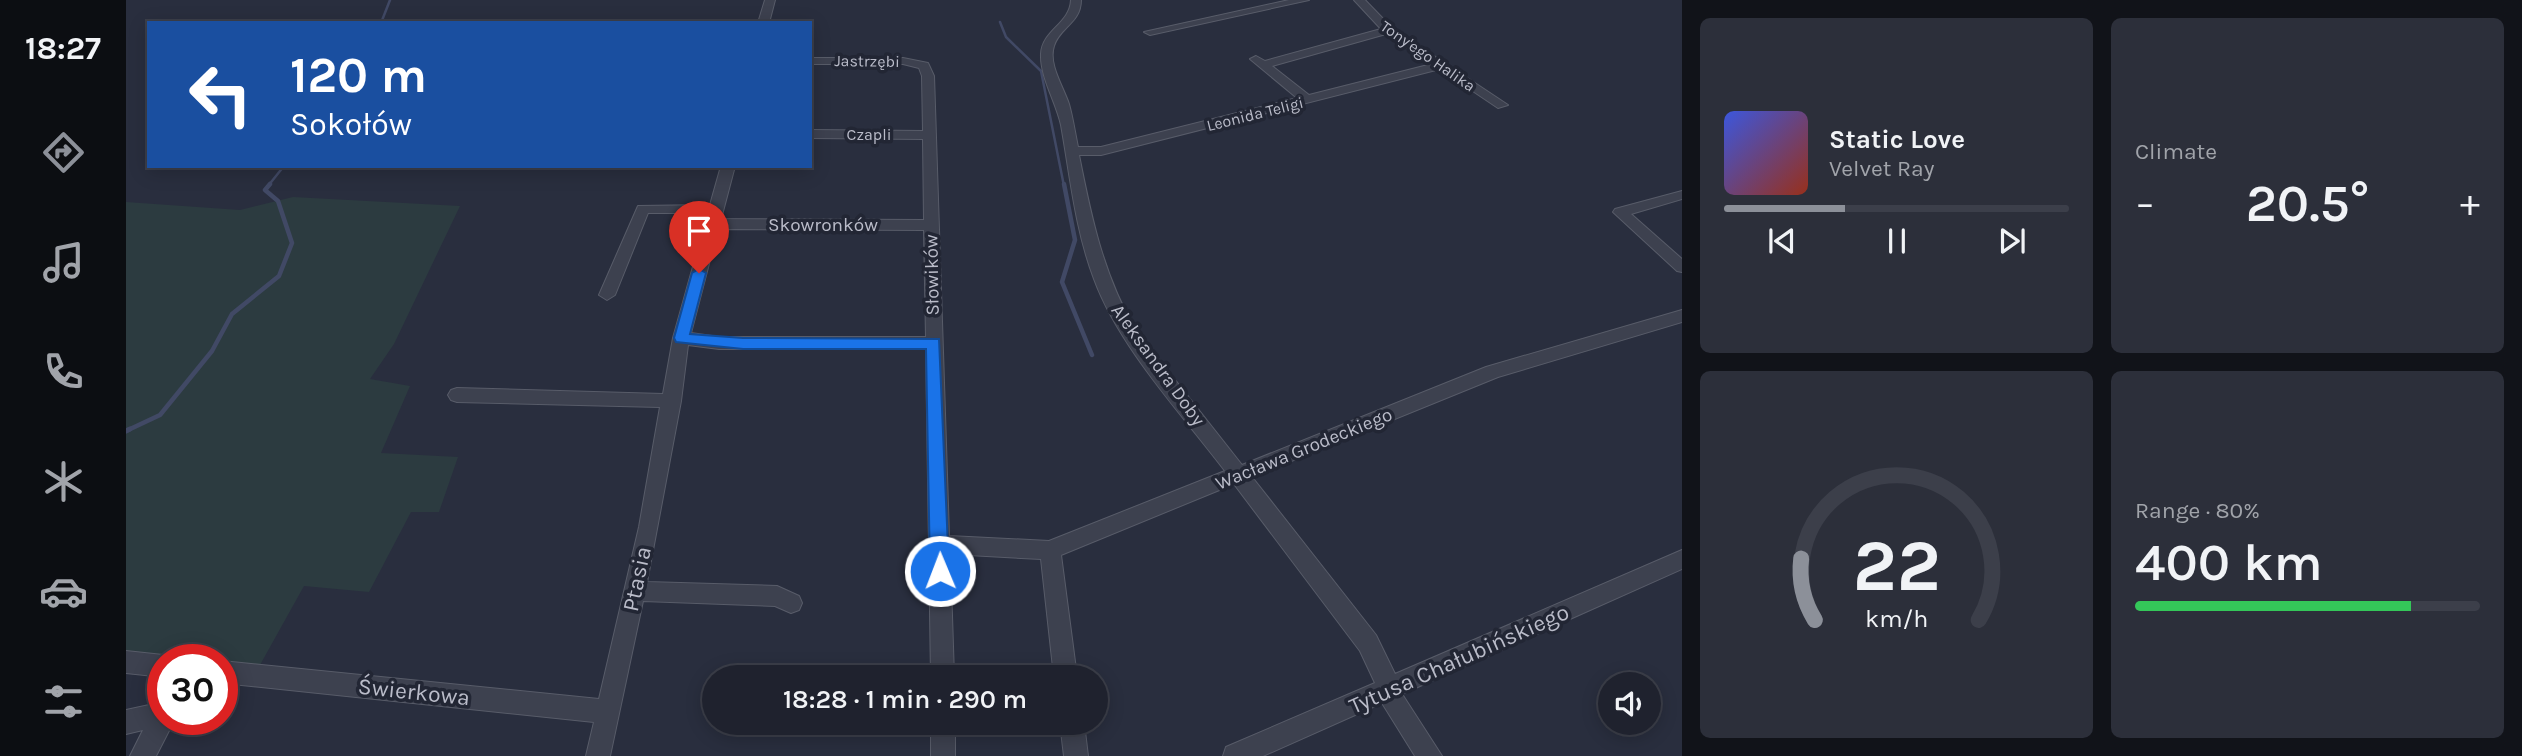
<!DOCTYPE html>
<meta charset="utf-8">
<style>
body{margin:0;font-family:Karla,sans-serif;background:#2c2f3a;color:#f1f3f6;height:100vh;display:flex;flex-direction:column;font-size:26px;white-space:nowrap}
*{box-sizing:border-box;margin:0}
p{font-size:23px;color:#a1a4aa}
.icon{flex:none;width:38px;height:38px;fill:none;stroke:currentColor;stroke-width:2;stroke-linecap:round;stroke-linejoin:round}
.map{position:relative;flex:1;overflow:hidden}
.side{display:flex;flex-direction:column;gap:18px;padding:18px;background:#111319;width:840px}
.side>*{flex:none}
.top-card{position:absolute;left:21px;top:21px;width:665px;height:147px;border-radius:0px;box-shadow:0 4px 18px #0003,0 0 0 2px #3c3f4a;background:#1a4fa0;color:#fff;overflow:hidden}
.controls{position:absolute;left:1472px;top:672px;display:grid;gap:14px}
.controls a{display:grid;place-items:center;width:63px;height:63px;border-radius:50%;background:#1f222e;box-shadow:0 4px 18px #0003,0 0 0 2px #3c3f4a;font-size:35px}
.speed{position:absolute;left:21px;top:644px;display:flex;gap:14px;font-size:35px;font-weight:700;text-align:center}
.speed>*{display:grid;place-content:center;width:91px;height:91px;border-radius:50%;background:#1f222e;box-shadow:0 4px 18px #0003,0 0 0 2px #3c3f4a;line-height:1}
.speed .limit{border:10px solid #d22;background:#fff;color:#111}
.pin{position:absolute;display:grid;place-items:center;width:60px;height:60px;color:#fff;margin:-72px -30px;border-radius:50% 50% 50% 0;rotate:-45deg;box-shadow:0 0 7px #0007}
.pin .icon{rotate:45deg}
.me{position:absolute;width:77px;margin:-38px;rotate:359deg;stroke-linejoin:round;filter:drop-shadow(0 0 5px #0008)}
.turn{display:flex;align-items:center;gap:24px;height:147px;padding:0 28px;font-size:32px}
.turn .icon{width:91px;height:91px;stroke-width:2.5}
.turn b{display:block;font-size:49px;line-height:60px}
.big{font-size:52px;font-weight:600;line-height:1.1}
.side .card{flex:1;display:flex;flex-direction:column;justify-content:center;gap:10px;min-width:0;padding:0 24px;border-radius:10px;background:#2c2f3a}
.side .dial{align-items:center;gap:0}
.dial svg{height:182px;overflow:visible;fill:none;stroke:#3c3f4a;stroke-width:7;stroke-linecap:round;text-anchor:middle}
.dial text{fill:#f1f3f6;stroke:none}
.song{display:flex;align-items:center;gap:21px}
.cover{width:84px;height:84px;border-radius:10px;background:linear-gradient(135deg,hsl(230 70% 55%),hsl(10 70% 35%))}
.played{height:7px;border-radius:4px;background:linear-gradient(90deg,#8c9099 35%,#3c3f4a 35%)}
.keys{display:flex;justify-content:space-around;direction:ltr}
.heat{display:flex;justify-content:space-between;align-items:center;font-size:38px;direction:ltr}
.charge{height:10px;border-radius:5px;background:linear-gradient(90deg,#34c759 80%,#3c3f4a 0)}
.side .tiles{flex:1;display:grid;gap:18px;grid-template-columns:repeat(2,1fr)}
.trip{position:absolute;left:576px;top:665px;width:406px;height:70px;border-radius:35px;background:#1f222e;box-shadow:0 4px 18px #0003,0 0 0 2px #3c3f4a;font-weight:600;line-height:70px;text-align:center}
main{display:flex;flex:1;min-height:0}
.dock{display:flex;flex-direction:column;width:126px;justify-content:space-around;align-items:center;background:#0c0e12;color:#a1a4aa}
.dock .icon{width:49px;height:49px}
.dock .selected{color:#8c9099}
.dock b{font-size:32px;color:#f1f3f6}
.map>svg:first-child{display:block}
.green{fill:#2c3b40}
.lines{fill:none;stroke-linecap:round;stroke-linejoin:round}
.stream-far2{stroke:#414965;stroke-width:2.5}
.stream-far1{stroke:#414965;stroke-width:4.5}
.stream{stroke:#414965;stroke-width:5}
.minor-casing{stroke:#585c69;stroke-width:2}
.minor{fill:#3d414f;fill-rule:evenodd}
.route{fill:#1a73e8;stroke:#114b97;stroke-width:2}
.labels{text-anchor:middle;dominant-baseline:central;stroke-width:7;stroke-linejoin:round;paint-order:stroke}
.far-street-label{font-size:16px;fill:#babcc9;stroke:#222634}
.street-label{font-size:19px;fill:#babcc9;stroke:#222634}
.near-street-label{font-size:23px;fill:#babcc9;stroke:#222634}
</style>
<main>
<nav class="dock">
<b>18:27</b>
<svg class="icon selected" aria-label="directions" viewBox="0 0 24 24"><path d="M12 3l9 9-9 9-9-9zM9 14v-3h6M13 9l2 2-2 2"/></svg>
<svg class="icon" aria-label="music" viewBox="0 0 24 24"><path d="M9 18V5l10-2v13"/><circle cx="6" cy="18" r="3"/><circle cx="16" cy="16" r="3"/></svg>
<svg class="icon" aria-label="phone" viewBox="0 0 24 24"><path d="M5 4h4l2 5-3 2q2 4 5 5l2-3 5 2v4C11 20 4 13 5 4z"/></svg>
<svg class="icon" aria-label="climate" viewBox="0 0 24 24"><path d="M12 3v18M4 7l16 10M4 17L20 7"/></svg>
<svg class="icon" aria-label="car" viewBox="0 0 24 24"><path d="M5 17H2v-5l4-1 3-4h7l3 4 3 1v5h-3M9 17h6M6 11h13"/><circle cx="7" cy="17" r="2"/><circle cx="17" cy="17" r="2"/></svg>
<svg class="icon" aria-label="filters" viewBox="0 0 24 24"><path d="M4 7h16M4 17h16"/><circle cx="9" cy="7" r="2"/><circle cx="15" cy="17" r="2"/></svg>
</nav>
<div class="map">
<svg width="1556" height="756" viewBox="0 0 1556 756">
<rect width="100%" height="100%" fill="#292e3e"/>
<path class="green" d="M167 197 334 206 268 344 244 379 284 386 255 453 332 457 313 512H285L243 592 178 586 134 665 125 668 96 665V660H56L0 653V202L114 210Z"/>
<g class="lines">
<path class="stream-far2" d="M874 22 880 37 915 71 938 186
M255 23 264 0
M142 186 158 166"/>
<path class="stream-far1" d="M938 184 949 240 936 282 966 355
M0 431 34 415 86 351 106 314 153 276 166 243 152 201 139 190 144 184"/>
<path class="stream" d="M0 431 4 429"/>
<g class="minor-casing">
<path id="minor" d="M639 0H649L643 23H632Z
M945 0H955C955 23 934 27 928 46 922 64 937 86 943 104 947 118 949 133 952 147H975L1171 98 1124 59 1130 56 1139 61 1255 29 1228 0H1239L1266 28 1382 105 1372 108 1314 69 975 155H953C965 216 977 274 1009 329L1116 465 1360 367 1556 310V322L1372 377 1126 477 1250 635 1269 674 1556 550V569L1276 694 1316 756H1289L1256 703 1137 756H1097L1100 747 1249 683 1234 651 1108 484 935 555 951 677H928L915 559 824 554 828 677H805L800 349H593L562 345 555 401 521 582 651 586 673 596 676 603 673 610 665 613 649 606 517 601 484 756H460L468 722 96 683V661L473 699 513 527 534 407 331 402 325 400 322 395 325 390 331 388 537 394 547 338 582 213H522L489 295 481 300 473 295 512 206 584 205 595 166H609L595 219 798 220 797 139 684 138V130L797 131 796 76 793 68 777 64H684V58H777L802 63 808 76 823 536 923 541 1099 471C1055 413 993 347 968 279 949 229 944 175 935 125 930 102 914 77 915 54 916 30 944 24 945 0ZM1260 34 1306 64 1183 95 1146 66ZM592 229 798 230 800 337H593L565 333Z
M1163 0H1183L1024 35 1018 32Z
M1556 191V199L1505 214 1556 259V272L1551 271 1487 212 1489 209Z
M0 651 37 655 46 660H37V677L0 673Z
M37 702V719H49L30 756H4L17 730 0 734V710Z
M805 723H829V756H805Z
M934 723H958L962 756H938Z"/>
</g>
<use href="#minor" class="minor"/>
</g>
<path class="route" d="M573 269 580 273 564 334 617 338 813 339 823 571 821 577 814 579 807 577 804 571 800 349H617L550 342 548 338 566 273Z"/>
<g class="labels">
<g class="far-street-label">
<text transform="translate(1302 56) rotate(35)">Tony'ego Halika</text>
<text transform="translate(741 61) rotate(1)">Jastrzębi</text>
<text transform="translate(1129 114) rotate(-14)">Leonida Teligi</text>
<text x="743" y="134">Czapli</text>
</g>
<g class="street-label">
<text x="697" y="225">Skowronków</text>
<text transform="translate(806 275) rotate(-91)">Słowików</text>
<text transform="translate(1032 365) rotate(54)">Aleksandra Doby</text>
<text transform="translate(1178 449) rotate(-22)">Wacława Grodeckiego</text>
</g>
<g class="near-street-label">
<text transform="translate(511 579) rotate(-78)">Ptasia</text>
<text transform="translate(1333 659) rotate(-24)">Tytusa Chałubińskiego</text>
<text transform="translate(288 692) rotate(6)">Świerkowa</text>
</g>
</g>
</svg>
<div class="controls">
<a><svg class="icon" aria-label="sound" viewBox="0 0 24 24"><path d="M4 9h4l5-4v14l-5-4H4zM17 9q2 3 0 6"/></svg></a>
</div>
<div class="speed"><div class="limit">30</div></div>
<div class="pin" style="left:573px;top:273px;background:#d93025"><svg class="icon" aria-label="arrive" viewBox="0 0 24 24"><path d="M6 21V4h12l-3 4 3 4H6"/></svg></div>
<svg class="me" style="left:814px;top:571px" viewBox="-20 -20 40 40"><circle r="17" fill="#1a73e8" stroke="#fff" stroke-width="3"/><path d="M0-11L8 9 0 5-8 9z" fill="#fff"/></svg>
<div class="trip">18:28 · 1 min · 290 m</div>
<div class="top-card">
<div class="turn"><svg class="icon" aria-label="left" viewBox="0 0 24 24"><path d="M17 20v-9H6M10 6l-5 5 5 5"/></svg><div><b>120 m</b>Sokołów</div></div>
</div>
</div>
<section class="side">
<div class="tiles">
<div class="card">
<div class="song"><i class="cover"></i><div><b>Static Love</b><p>Velvet Ray</p></div></div>
<div class="played"></div>
<div class="keys"><svg class="icon" aria-label="previous" viewBox="0 0 24 24"><path d="M18 5L8 12l10 7zM5 5v14"/></svg><svg class="icon" aria-label="pause" viewBox="0 0 24 24"><path d="M8 5v14M16 5v14"/></svg><svg class="icon" aria-label="next" viewBox="0 0 24 24"><path d="M6 5l10 7-10 7zM19 5v14"/></svg></div>
</div>
<div class="card"><p>Climate</p>
<div class="heat"><a>−</a><b class="big">20.5°</b><a>+</a></div>
</div>
<div class="card dial"><svg viewBox="0 0 100 80">
<path d="M14 69A42 42 0 1 1 86 69"/>
<path d="M14 69A42 42 0 0 1 8 42" stroke="#8c9099"/>
<text x="50" y="56" font-size="32" font-weight="700">22</text>
<text x="50" y="72" font-size="11">km/h</text>
</svg></div>
<div class="card"><p>Range · 80%</p><b class="big">400 km</b><div class="charge"></div></div>
</div>
</section>
</main>
